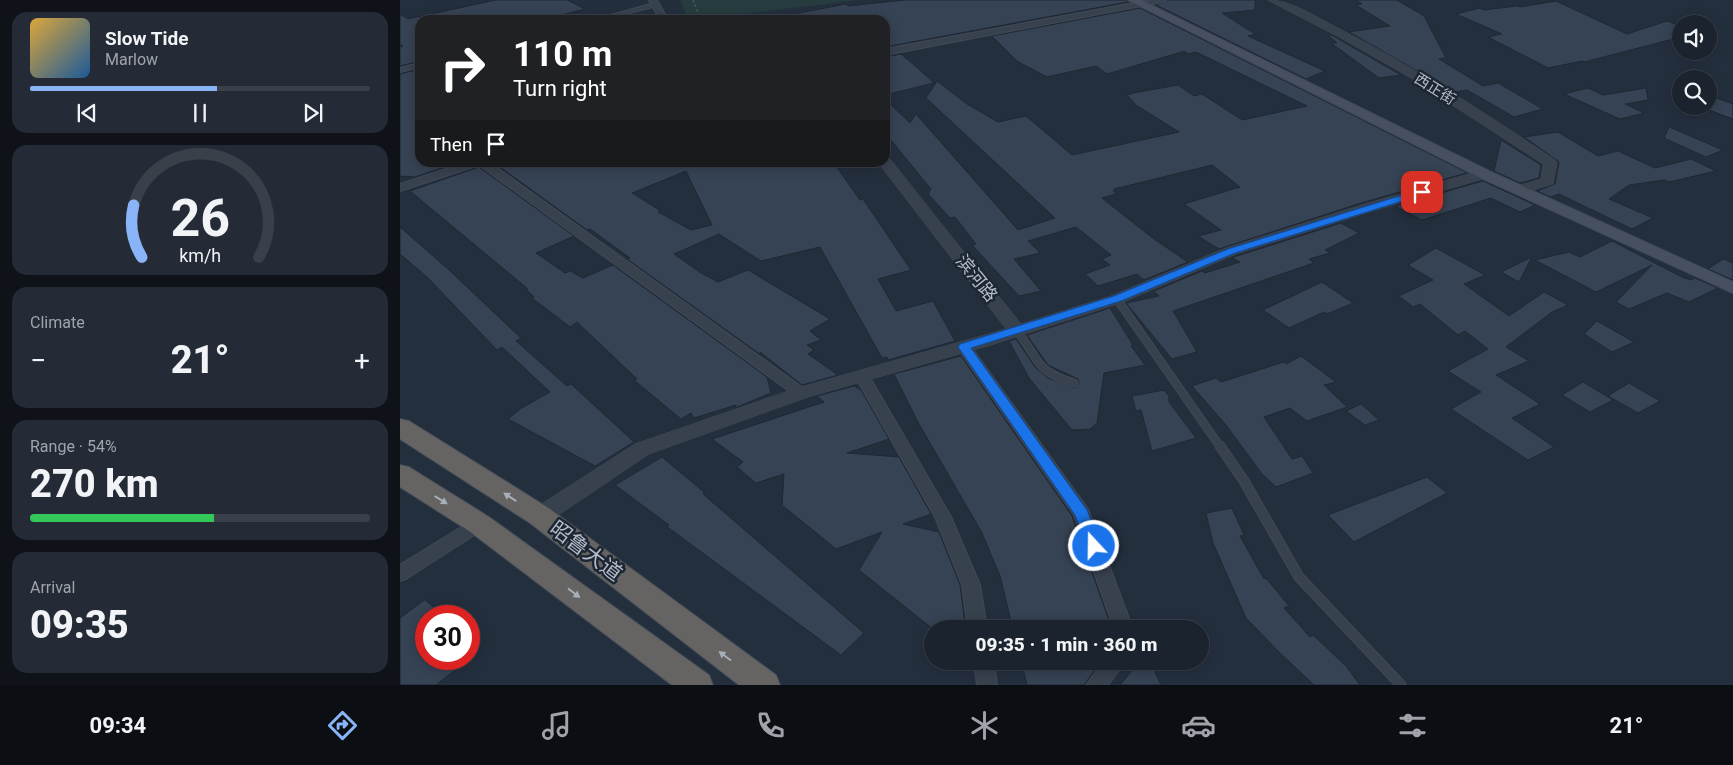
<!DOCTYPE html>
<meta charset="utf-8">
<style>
body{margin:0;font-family:Roboto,"Noto Sans SC",sans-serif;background:#242b36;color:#f1f3f6;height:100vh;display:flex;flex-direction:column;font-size:19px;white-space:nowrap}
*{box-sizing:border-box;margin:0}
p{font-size:16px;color:#a0a4aa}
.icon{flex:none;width:28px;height:28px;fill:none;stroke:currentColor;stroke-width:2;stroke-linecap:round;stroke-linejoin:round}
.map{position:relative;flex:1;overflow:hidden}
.sheet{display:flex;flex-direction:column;gap:12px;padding:12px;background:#0f1319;width:400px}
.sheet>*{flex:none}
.guide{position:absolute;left:15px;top:15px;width:475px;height:152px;border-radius:15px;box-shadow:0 2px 12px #0003,0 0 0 1px #39404a;background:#202124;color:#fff;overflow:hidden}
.buttons{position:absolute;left:1272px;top:15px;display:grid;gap:10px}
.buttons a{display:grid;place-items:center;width:45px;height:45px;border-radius:50%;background:#1b232e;box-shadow:0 2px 12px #0003,0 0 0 1px #39404a;font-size:25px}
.speed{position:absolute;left:15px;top:605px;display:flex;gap:10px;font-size:25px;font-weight:700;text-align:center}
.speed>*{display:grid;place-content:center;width:65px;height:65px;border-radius:50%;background:#1b232e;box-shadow:0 2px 12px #0003,0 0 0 1px #39404a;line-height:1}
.speed .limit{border:8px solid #d22;background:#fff;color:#111}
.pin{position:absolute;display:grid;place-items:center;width:42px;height:42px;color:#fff;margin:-21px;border-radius:10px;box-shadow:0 2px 8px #0006}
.me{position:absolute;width:55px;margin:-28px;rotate:339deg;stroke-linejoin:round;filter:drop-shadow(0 0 4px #0008)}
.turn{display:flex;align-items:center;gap:18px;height:105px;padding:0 15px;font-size:22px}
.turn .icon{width:65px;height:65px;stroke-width:2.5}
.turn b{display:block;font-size:35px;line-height:42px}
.then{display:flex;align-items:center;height:48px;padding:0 15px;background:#0003;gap:10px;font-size:19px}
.big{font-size:38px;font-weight:800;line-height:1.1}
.sheet .widget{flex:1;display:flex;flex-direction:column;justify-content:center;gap:8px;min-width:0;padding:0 18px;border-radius:15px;background:#242b36}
.sheet .dial{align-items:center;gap:0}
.dial svg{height:130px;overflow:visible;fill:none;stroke:#39404a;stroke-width:7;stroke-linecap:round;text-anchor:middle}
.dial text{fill:#f1f3f6;stroke:none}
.song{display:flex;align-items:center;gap:15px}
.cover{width:60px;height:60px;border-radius:8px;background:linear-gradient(135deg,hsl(40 70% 55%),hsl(210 70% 35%))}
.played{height:5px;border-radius:2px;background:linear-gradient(90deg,#8ab4f8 55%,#39404a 55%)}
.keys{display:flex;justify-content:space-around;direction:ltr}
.heat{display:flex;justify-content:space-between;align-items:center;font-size:28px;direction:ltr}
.charge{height:8px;border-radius:4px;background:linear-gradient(90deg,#34c759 54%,#39404a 0)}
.trip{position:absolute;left:524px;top:620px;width:285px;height:50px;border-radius:25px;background:#1b232e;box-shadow:0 2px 12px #0003,0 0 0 1px #39404a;font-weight:800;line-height:50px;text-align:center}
.menu{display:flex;height:80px;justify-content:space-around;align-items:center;background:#0b0e12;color:#a0a4aa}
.menu .icon{width:35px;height:35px}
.menu .active{color:#8ab4f8}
.menu b{font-size:22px;color:#f1f3f6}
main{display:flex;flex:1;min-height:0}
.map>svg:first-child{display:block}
.green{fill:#263c3f}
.building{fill:#364354;stroke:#1f2835;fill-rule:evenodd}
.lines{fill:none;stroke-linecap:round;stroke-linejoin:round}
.service-far1-casing{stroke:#414a57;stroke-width:9}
.service-casing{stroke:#414a57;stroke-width:11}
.pedestrian-casing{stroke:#414a57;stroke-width:2}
.minor-casing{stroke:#414a57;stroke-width:2}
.tertiary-casing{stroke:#414a57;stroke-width:1}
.secondary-casing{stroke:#414a57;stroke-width:2}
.trunk-casing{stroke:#434c59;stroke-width:2}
.path{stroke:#3f5557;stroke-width:2;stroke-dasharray:2.5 2.5;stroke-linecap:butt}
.service-far1{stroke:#38414e;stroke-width:7}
.service{stroke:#38414e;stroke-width:9}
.pedestrian{fill:#38414e;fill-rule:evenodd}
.minor{fill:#38414e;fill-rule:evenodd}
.tertiary{fill:#38414e;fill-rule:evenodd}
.secondary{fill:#465061;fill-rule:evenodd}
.trunk{fill:#656462;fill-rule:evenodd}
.oneway{fill:#a8afba}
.route{fill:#1a73e8;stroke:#114b97}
.labels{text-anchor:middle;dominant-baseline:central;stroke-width:5;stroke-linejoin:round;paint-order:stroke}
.far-street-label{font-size:15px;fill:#b4bcc9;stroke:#1d2633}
.street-label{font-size:18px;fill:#b4bcc9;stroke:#1d2633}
.near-street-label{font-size:21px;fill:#b4bcc9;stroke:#1d2633}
</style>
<main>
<section class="sheet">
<div class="widget">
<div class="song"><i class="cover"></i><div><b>Slow Tide</b><p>Marlow</p></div></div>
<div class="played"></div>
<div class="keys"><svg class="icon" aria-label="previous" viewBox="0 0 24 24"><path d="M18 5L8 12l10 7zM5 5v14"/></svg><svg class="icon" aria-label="pause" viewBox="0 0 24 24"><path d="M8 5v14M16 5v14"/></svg><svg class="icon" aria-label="next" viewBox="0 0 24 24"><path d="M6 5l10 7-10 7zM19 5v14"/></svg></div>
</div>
<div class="widget dial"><svg viewBox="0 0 100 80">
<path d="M14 69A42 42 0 1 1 86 69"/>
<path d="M14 69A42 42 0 0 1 9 37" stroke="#8ab4f8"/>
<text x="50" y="56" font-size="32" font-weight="700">26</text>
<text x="50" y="72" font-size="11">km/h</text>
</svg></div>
<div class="widget"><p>Climate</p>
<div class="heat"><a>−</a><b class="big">21°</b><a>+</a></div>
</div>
<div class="widget"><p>Range · 54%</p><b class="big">270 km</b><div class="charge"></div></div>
<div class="widget"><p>Arrival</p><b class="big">09:35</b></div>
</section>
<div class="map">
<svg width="1333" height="685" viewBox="0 0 1333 685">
<rect width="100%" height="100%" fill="#242f3e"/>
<path class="green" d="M280 0H460L334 15 315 20H288Z"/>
<path class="building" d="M96 0H167L185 9 165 14 166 20H32L31 14Z
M505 0H726L728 2 485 47V20H400L399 13 446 4 448 6Z
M768 0H855V10L822 13 855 34 848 36 925 71 906 79 756 5Z
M955 0H997L1024 16 1046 58 1039 59 1083 86 1098 83 1143 109 1114 117 1067 90 1054 92 949 32 990 26 956 5 962 4Z
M1156 1 1227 34 1267 21 1281 26V37L1184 62 1182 61 1148 68 1088 37 1102 34 1056 14 1080 8 1084 10 1117 6 1120 7Z
M740 8 1066 172V173L961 203 819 249 798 236 821 230 784 204 840 187 812 165 714 189 715 190 713 191 716 194 702 198 754 239 788 262 744 280 737 274 698 286 685 274 710 265 702 259 711 255 676 227 628 241 640 253 614 259 641 291 619 296 572 245 576 244 555 217 550 218 528 194 531 189 485 133V99L510 123 516 114 618 230 655 218 526 98 537 81 567 104 598 122 626 116 672 155 779 132 736 105 727 95 734 93H733L778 85 794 96 802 94 842 120 907 106 796 52 788 54 785 51 707 74 696 66 647 77 617 61 592 36Z
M0 14 8 19 20 16V61L0 66V47L3 46 0 44Z
M932 35 940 40 1001 75 979 78 931 43H937L929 36Z
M501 54 520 70 534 83 485 95V57Z
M20 69V162H59L15 177 0 176V74Z
M1188 88 1203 95 1246 88 1248 100 1225 104 1244 113 1220 119 1164 94Z
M1309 95 1333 104V119L1309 110Z
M1269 127 1323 150 1306 157 1264 138Z
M1158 132 1198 156 1218 151 1255 168 1291 159 1316 171 1269 182 1264 180 1229 185 1209 199 1253 218 1232 229 1159 194 1151 197 1137 191 1155 184 1159 162 1124 137Z
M1101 140 1141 165 1139 178 1120 183 1094 171Z
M93 162H433L460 200 463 199 511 270 478 279 496 311 533 301 555 341 488 360 487 357 482 358 420 247 361 261 319 234 274 254 301 273 318 282 348 270 430 319 410 331 421 340 407 345 414 350 408 354 438 375 402 385 360 352 361 355 227 259 230 258 190 229 187 230ZM286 171 312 225 291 230 258 212 261 211 232 193Z
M79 167 174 236 136 253 165 273 170 271 183 278 213 265 367 377 371 393 335 408 336 405 294 418 291 413 281 419 234 380 237 379 177 322 170 327 132 298 134 297 126 289H128L10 191Z
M1083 181 1135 205 1120 212 1091 198 1022 220 995 206Z
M941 223 959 233 925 250 930 253 909 259 914 263 773 311 797 352 772 359 726 303 759 296 754 291 802 271 805 273 840 262 832 258 837 256Z
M0 227 48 269 121 338 116 341 167 386 171 384 234 442 195 466 108 419 120 409 150 392 102 347 97 350 27 277 0 254Z
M1212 241 1284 278 1291 280 1295 278 1318 288 1289 302 1267 293 1229 309 1216 302 1252 265 1196 292 1135 260 1169 252 1180 257Z
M1036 248 1085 275 1064 284 1109 316 1144 292 1168 305 1152 312 1106 347 1129 361 1096 375 1140 404 1112 418 1154 447 1128 460 1051 409 1081 392 1048 371 1088 349 1065 331 1058 335 1020 304 1013 307 999 296 1033 280 1008 265Z
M1132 257 1119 282 1101 272Z
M1323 259 1333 263V280L1308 269Z
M922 282 953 303 927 314 924 312 889 328 863 310Z
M710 308 733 345 731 346 745 365 704 373 697 423 690 429 672 430 629 378 609 341 616 339 635 367 648 378 675 388 679 384 678 379 648 365 627 335Z
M1197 321 1234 342 1212 352 1184 334Z
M561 356 672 516 712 629H613L600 576 582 533 519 424 494 374Z
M901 356 936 382 924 385 947 407 907 421 890 408 864 417 892 459 902 456 913 473 876 487 862 474 826 425 792 386 816 378 821 382 884 362 886 364Z
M1183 382 1213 400 1190 412 1162 395Z
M1229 383 1260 401 1238 413 1208 396Z
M454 386 461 390 489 439 447 453 499 457 531 514 503 524 539 532 560 585 565 624 555 629H533L459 570 482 532 436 549 382 505 384 474 356 483 337 467 343 462 312 439 424 402 417 396Z
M764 390 769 396V402L796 438 752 451 741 410 736 411 732 396Z
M961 404 979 420 965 425 946 411Z
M262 457 305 493 303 494 464 633 441 655 266 526 269 525 215 485Z
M1027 477 1047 493 954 542 928 515Z
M832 508 844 535 840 536 864 579 866 578 889 606 884 608 910 637 913 635 946 666 960 685H914L879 652 846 618 813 543 806 513Z
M26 599V601L45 616H26V659H69L36 685H0V618Z
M621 661H701L684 685H627Z
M740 661H750L761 685H720Z"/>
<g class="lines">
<g class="service-far1-casing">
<path id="service-far1" d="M717 299 821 448
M617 331C640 360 634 371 674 383"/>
</g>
<g class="service-casing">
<path id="service" d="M820 446 844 481 899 577 1001 685"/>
</g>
<g class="pedestrian-casing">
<path id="pedestrian" d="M255 3 258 5 257 6 202 20H192Z
M20 63V67L0 72V68Z"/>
</g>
<g class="minor-casing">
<path id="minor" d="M249 0H257L268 20H260Z
M750 0H766L762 2 485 55V49Z
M67 162H89L406 390 408 393 406 396H396L79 165 0 191V184Z
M564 343 569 344 688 509 733 629H714L674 515 557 347Z
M462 371 467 373 469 376 551 517 580 585 587 629H568L562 585 535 517 455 376 457 373Z
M79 518 85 520 88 524 85 528 6 579 0 581V565L73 520Z
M574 661H594L597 685H577Z
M704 661H726L708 685H686Z"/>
</g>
<g class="tertiary-casing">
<path id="tertiary" d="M868 0C891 0 914 16 934 26 1011 65 1084 112 1155 160L1157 163 1153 184 1119 194 1114 193 1112 190 1114 187 1141 179 1143 164 1011 78 941 38Z
M485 158 490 159 621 324 711 296 826 248 962 205 1079 171H1089L1091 174 1089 177 972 211 836 254 723 302 591 345 408 397 249 454 148 522 140 524 132 522 129 516 132 510 235 444 394 389 606 329 480 165 479 162H485Z"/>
</g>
<g class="secondary-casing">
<path id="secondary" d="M728 0H741L1089 171 1333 282V293L1079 177Z"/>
</g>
<g class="trunk-casing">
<path id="trunk" d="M0 419 9 421 150 509 376 675 380 685H339L130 523 0 439Z
M0 465 9 467 89 517 309 675 313 685H272L69 531 0 487Z"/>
</g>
<path class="path" d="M293 0 301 20"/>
<use href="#service-far1" class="service-far1"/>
<use href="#service" class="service"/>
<use href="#pedestrian" class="pedestrian"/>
<use href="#minor" class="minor"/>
<use href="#tertiary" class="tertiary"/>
<use href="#secondary" class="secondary"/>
<use href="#trunk" class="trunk"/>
</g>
<defs><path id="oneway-solid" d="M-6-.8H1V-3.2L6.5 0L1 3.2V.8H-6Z" transform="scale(1.25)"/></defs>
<g class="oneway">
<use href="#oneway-solid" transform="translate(110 497) rotate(-147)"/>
<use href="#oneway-solid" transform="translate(41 500) rotate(32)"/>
<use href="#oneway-solid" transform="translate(174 593) rotate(37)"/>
<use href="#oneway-solid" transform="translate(325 656) rotate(-143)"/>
</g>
<path class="route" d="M1022 189 1025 190V194L835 253 721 301 571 348 687 510 701 546 699 550 694 552 689 550 675 515 558 347 560 344 714 296 828 249Z"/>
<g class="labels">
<g class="far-street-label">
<text transform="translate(1035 89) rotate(32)">西正街</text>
</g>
<g class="street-label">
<text transform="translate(577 278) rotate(51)">滨河路</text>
</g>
<g class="near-street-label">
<text transform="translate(186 551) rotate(37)">昭鲁大道</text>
</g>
</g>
</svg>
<div class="buttons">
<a><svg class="icon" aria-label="sound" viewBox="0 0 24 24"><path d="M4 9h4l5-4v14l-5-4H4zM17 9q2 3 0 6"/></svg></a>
<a><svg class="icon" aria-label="search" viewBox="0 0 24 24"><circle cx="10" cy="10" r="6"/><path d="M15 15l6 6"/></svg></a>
</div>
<div class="speed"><div class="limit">30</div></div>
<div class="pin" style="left:1022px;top:192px;background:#d93025"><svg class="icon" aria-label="arrive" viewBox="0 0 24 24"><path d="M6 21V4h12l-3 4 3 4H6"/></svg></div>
<svg class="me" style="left:694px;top:546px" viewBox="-20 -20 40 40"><circle r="17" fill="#1a73e8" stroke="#fff" stroke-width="3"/><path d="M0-11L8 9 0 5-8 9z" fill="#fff"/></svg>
<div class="trip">09:35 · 1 min · 360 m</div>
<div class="guide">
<div class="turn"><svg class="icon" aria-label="right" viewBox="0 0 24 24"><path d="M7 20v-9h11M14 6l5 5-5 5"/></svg><div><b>110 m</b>Turn right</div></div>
<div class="then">Then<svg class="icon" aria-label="arrive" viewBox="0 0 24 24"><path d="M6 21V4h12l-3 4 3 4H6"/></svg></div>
</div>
</div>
</main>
<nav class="menu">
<b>09:34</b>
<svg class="icon active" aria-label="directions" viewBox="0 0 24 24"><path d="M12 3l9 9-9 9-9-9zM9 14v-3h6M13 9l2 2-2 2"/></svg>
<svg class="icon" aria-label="music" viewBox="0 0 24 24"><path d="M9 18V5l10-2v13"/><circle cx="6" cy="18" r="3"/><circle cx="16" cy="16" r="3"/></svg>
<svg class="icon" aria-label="phone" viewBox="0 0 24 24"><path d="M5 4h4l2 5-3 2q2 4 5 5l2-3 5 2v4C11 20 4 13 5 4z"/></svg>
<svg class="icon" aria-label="climate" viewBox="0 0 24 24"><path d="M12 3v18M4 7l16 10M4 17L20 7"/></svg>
<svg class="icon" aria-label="car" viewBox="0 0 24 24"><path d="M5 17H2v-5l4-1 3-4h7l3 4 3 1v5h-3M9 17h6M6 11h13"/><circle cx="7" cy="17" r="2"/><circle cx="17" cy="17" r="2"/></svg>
<svg class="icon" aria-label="filters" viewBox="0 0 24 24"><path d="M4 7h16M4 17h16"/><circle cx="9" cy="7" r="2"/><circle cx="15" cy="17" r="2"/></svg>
<b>21°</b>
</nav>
